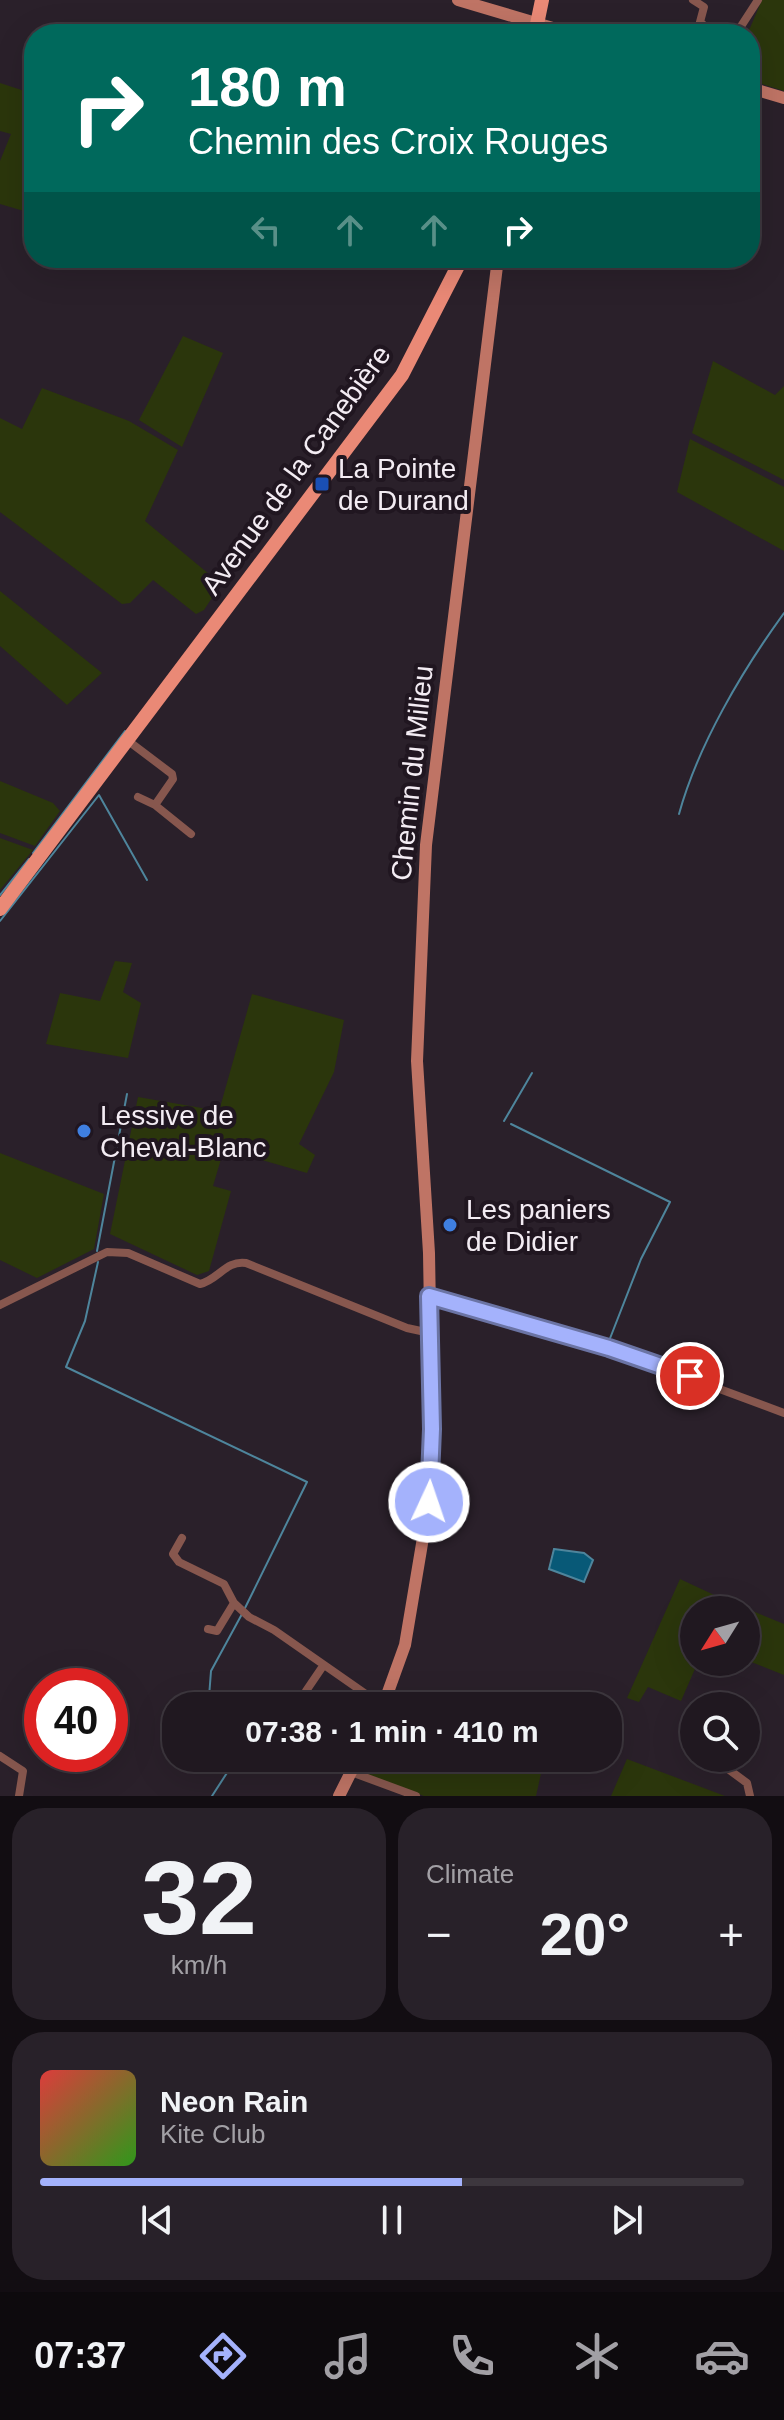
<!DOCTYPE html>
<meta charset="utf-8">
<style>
body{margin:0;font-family:Helvetica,sans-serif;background:#282129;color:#f1f3f6;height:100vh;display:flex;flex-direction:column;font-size:30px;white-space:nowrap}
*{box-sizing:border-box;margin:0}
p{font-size:26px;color:#a2a0a5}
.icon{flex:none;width:44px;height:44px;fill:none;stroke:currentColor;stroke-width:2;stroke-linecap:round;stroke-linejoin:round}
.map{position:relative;height:1796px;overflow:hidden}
.sheet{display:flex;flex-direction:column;gap:12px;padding:12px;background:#120d12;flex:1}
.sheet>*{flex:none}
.banner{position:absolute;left:24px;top:24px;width:736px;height:244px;border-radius:32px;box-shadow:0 8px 32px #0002,0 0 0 2px #3d373e;background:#00695c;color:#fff;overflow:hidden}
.needle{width:52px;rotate:233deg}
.fabs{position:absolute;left:680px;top:1596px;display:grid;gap:16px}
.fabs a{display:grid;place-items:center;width:80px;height:80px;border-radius:50%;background:#201820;box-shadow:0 8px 32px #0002,0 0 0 2px #3d373e;font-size:40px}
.speed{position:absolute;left:24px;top:1668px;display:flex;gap:16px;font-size:40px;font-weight:700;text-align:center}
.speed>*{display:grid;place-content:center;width:104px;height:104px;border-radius:50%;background:#201820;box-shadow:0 8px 32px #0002,0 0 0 2px #3d373e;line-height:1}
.speed .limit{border:12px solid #d22;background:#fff;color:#111}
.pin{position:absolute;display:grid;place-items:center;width:68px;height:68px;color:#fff;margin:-34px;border:4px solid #fff;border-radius:50%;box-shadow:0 2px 8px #0007}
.me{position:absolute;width:88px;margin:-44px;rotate:3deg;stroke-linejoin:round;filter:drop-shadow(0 0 6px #0008)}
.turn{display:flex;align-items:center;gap:28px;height:168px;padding:0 32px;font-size:36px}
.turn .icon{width:104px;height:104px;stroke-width:2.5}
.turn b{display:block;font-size:56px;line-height:68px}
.lanes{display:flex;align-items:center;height:76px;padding:0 32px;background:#0003;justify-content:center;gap:40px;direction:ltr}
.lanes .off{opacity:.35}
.big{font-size:60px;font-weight:700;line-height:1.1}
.sheet .card{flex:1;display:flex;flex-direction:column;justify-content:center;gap:12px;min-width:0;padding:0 28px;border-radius:32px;background:#282129}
.sheet .dial{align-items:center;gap:0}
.dial b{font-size:104px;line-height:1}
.song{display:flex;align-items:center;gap:24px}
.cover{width:96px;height:96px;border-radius:12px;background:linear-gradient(135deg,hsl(0 70% 55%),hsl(110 70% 35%))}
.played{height:8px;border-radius:4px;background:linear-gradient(90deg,#a4b2fc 60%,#3d373e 60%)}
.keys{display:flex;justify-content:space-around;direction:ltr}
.heat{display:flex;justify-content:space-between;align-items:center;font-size:44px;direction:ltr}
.sheet .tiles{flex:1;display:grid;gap:12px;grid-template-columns:1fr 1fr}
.card:last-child{grid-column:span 2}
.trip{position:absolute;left:162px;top:1692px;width:460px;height:80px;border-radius:32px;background:#201820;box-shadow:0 8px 32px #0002,0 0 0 2px #3d373e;font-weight:700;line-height:80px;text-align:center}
.tabs{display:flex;height:128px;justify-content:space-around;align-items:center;background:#0d0a0d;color:#a2a0a5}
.tabs .icon{width:56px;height:56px}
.tabs .on{color:#a4b2fc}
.tabs b{font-size:36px;color:#f1f3f6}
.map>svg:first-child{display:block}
.green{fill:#2b360c}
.water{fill:#085977;stroke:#4e859c;stroke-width:2}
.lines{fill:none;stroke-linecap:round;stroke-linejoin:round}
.stream{stroke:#4e859c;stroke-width:2}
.street{stroke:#87574e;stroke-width:8}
.secondary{stroke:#bf7465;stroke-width:12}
.primary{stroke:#ea8976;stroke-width:14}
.route-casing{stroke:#6b74a4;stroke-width:20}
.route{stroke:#a4b2fc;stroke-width:14}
.transit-dot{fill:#1a4fb4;stroke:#201620;stroke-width:3}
.shop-dot{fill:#3f7fe0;stroke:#201620;stroke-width:3}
.labels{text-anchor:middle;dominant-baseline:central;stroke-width:8;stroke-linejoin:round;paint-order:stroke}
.poi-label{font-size:28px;fill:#f3ecf3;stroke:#201620;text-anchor:start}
.street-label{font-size:28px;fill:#f3ecf3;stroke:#201620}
</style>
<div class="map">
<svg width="784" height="1796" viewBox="0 0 784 1796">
<rect width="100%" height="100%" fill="#2a202a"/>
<path class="green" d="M762 0H784V91L750 80V34H741L750 28Z
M0 83 34 94V214L0 204V161L11 134 0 131Z
M183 336 223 353 182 447 139 420Z
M713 361 775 395 784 386V480L692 433Z
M42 388 129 421 178 450 145 521 221 584 204 610 196 614 153 580 130 603 122 604 0 512V418L22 429Z
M690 439 784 487V551L677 492Z
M0 591 102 673 67 705 0 646Z
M0 781 53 803 60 811 35 846 0 833Z
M0 838 33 850 0 890Z
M115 961 132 963 123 992 141 1003 128 1058 46 1044 60 993 100 1001Z
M252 994 344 1020 334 1072 299 1144 315 1155 307 1173 224 1149 213 1186 231 1191 209 1271 197 1275 110 1234 138 1097 219 1111Z
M0 1153 104 1194 94 1249 37 1278 0 1260Z
M680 1579 725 1600 720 1610H694V1662H698L681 1701 648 1687 639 1702 627 1698Z
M726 1600 784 1624V1675L746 1660V1610H722Z
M364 1758H539L544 1760 536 1796H424L357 1771Z
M627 1759 725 1796H611Z"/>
<path class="water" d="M554 1549 584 1553 593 1560 584 1582 549 1569Z"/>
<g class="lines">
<path class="stream" d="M679 814C698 745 742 671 784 613
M33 853 125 731
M0 895 29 859
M0 921 99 795 147 880
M504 1121 532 1073
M511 1124 670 1202 641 1259 609 1341 612 1344
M97 1251 127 1094
M98 1262 85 1321 66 1367 307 1482 245 1608
M204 1706 209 1697 211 1671 242 1614
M212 1796 234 1762 228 1758"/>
<path class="street" d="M693 0 704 7 700 22 715 34
M736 34 758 0
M127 740 172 774 173 779 155 805 191 834
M138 797 155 805
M429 1296 609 1348 784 1413
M0 1305 107 1252 128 1253 200 1284C218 1280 226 1260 246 1263L407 1328 430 1333
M182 1538 173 1554 179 1562 224 1584 234 1603 249 1617 274 1630 383 1706
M208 1629 217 1631 234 1603
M306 1691 323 1666
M0 1756 23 1771 19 1796
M725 1758 728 1769 747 1783 750 1796
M351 1772 416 1796"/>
<path class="secondary" d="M458 0 573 34
M750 88 784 98
M383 1706 405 1645 429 1502 432 1429 429 1253 417 1061 426 845 498 258
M339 1796 358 1758"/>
<path class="primary" d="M535 34 542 0
M0 909 402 375 462 258"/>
</g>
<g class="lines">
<g class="route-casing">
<path id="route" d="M429 1502 432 1429 429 1296 609 1348 690 1376"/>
</g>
<use href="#route" class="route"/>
</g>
<rect class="transit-dot" x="314" y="476" width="16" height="16" rx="4"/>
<g class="shop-dot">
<circle cx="84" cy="1131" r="8"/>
<circle cx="450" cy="1225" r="8"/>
</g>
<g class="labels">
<g class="poi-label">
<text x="338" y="468">La Pointe<tspan x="338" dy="32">de Durand</tspan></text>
<text x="100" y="1115">Lessive de<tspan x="100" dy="32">Cheval-Blanc</tspan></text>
<text x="466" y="1209">Les paniers<tspan x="466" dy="32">de Didier</tspan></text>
</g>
<g class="street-label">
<text transform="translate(296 470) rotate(-54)">Avenue de la Canebière</text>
<text transform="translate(412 773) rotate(-84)">Chemin du Milieu</text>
</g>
</g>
</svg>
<div class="fabs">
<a><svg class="needle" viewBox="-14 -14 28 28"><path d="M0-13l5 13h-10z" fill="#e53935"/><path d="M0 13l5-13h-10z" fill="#a2a0a5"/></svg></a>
<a><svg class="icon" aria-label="search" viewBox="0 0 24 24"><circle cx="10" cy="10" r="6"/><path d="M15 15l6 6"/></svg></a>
</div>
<div class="speed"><div class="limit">40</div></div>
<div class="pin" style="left:690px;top:1376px;background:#d93025"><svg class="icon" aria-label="arrive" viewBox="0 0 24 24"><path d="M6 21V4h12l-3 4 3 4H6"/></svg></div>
<svg class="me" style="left:429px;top:1502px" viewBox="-20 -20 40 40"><circle r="17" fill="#a4b2fc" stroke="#fff" stroke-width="3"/><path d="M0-11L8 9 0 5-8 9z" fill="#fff"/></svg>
<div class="trip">07:38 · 1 min · 410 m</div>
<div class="banner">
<div class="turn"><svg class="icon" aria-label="right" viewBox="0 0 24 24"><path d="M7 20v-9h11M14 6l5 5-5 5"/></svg><div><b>180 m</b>Chemin des Croix Rouges</div></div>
<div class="lanes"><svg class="icon off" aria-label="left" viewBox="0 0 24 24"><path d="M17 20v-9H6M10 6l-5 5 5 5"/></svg><svg class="icon off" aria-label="ahead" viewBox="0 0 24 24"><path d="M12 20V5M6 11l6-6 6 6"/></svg><svg class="icon off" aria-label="ahead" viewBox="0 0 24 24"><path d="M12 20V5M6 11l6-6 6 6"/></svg><svg class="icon" aria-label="right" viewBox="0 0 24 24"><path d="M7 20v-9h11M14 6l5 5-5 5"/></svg></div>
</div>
</div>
<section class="sheet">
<div class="tiles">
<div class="card dial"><b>32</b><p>km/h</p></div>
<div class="card"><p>Climate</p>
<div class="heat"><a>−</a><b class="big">20°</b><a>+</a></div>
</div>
<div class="card">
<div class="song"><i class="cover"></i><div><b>Neon Rain</b><p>Kite Club</p></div></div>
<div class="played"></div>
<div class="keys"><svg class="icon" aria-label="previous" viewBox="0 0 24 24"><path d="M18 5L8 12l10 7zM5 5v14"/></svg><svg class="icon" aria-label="pause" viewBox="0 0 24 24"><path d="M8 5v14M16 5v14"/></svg><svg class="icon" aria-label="next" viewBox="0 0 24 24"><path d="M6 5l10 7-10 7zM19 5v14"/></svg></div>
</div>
</div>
</section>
<nav class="tabs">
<b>07:37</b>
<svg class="icon on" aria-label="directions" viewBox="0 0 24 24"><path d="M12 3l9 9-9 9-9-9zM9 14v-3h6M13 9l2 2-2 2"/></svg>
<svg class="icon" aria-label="music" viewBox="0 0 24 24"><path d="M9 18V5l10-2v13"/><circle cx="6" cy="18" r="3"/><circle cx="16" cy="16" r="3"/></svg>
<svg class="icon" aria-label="phone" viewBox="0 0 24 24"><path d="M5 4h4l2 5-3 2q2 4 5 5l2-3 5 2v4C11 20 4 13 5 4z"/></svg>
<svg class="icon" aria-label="climate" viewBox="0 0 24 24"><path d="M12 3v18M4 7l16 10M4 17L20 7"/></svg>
<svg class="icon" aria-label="car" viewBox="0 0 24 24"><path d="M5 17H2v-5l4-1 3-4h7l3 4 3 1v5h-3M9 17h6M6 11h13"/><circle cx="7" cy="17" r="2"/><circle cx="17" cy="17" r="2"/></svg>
</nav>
